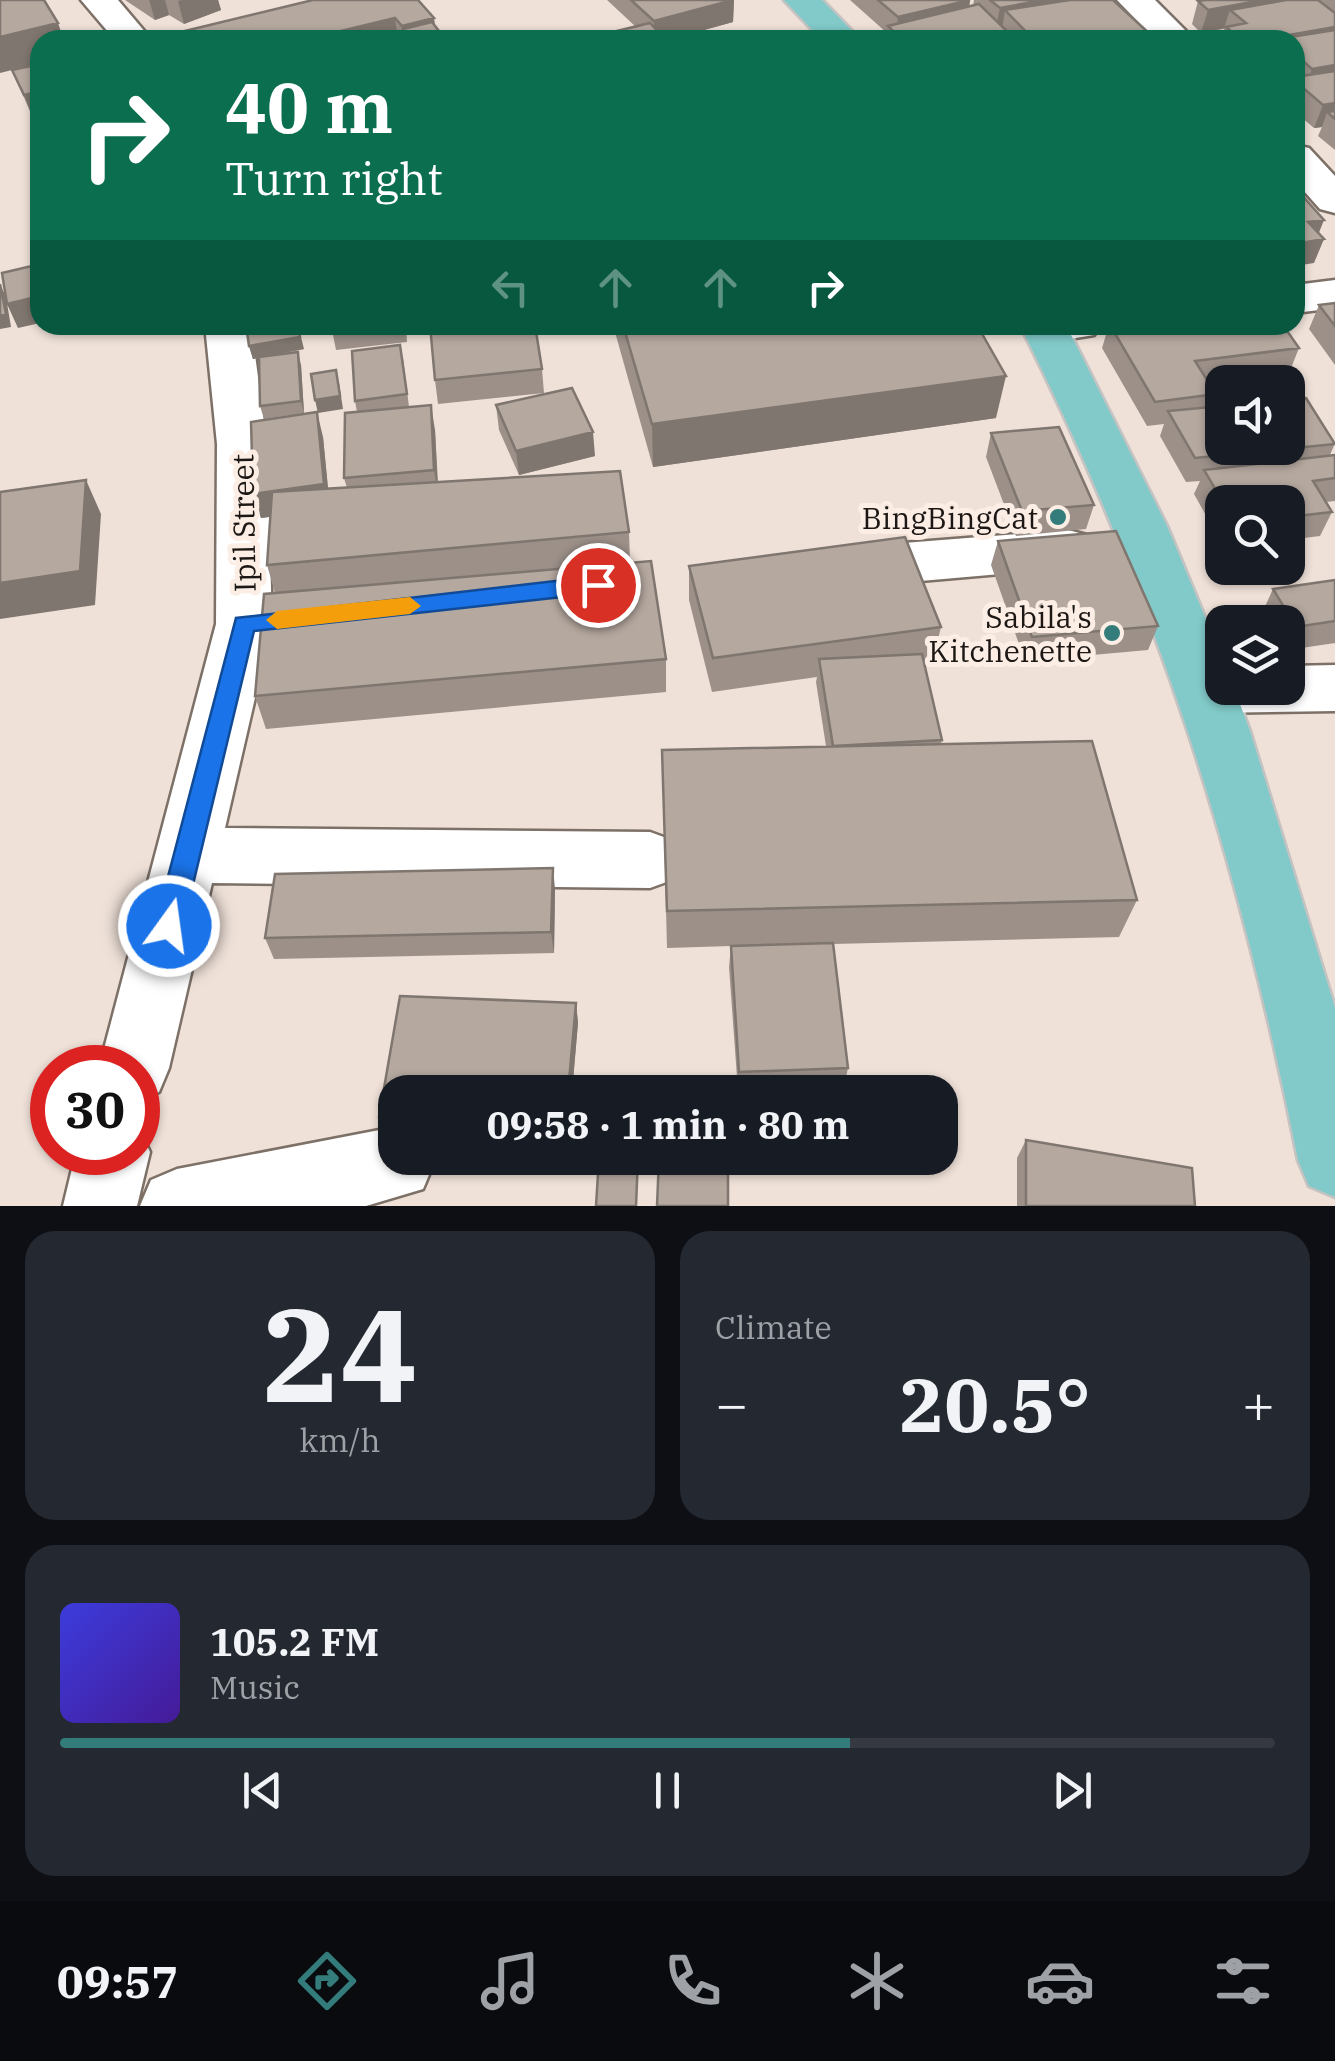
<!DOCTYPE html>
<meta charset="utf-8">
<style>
body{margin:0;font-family:"IBM Plex Serif",serif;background:#242831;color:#f1f3f6;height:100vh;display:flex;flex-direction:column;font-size:38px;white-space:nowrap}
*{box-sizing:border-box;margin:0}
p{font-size:32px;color:#9ea1a6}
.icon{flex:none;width:55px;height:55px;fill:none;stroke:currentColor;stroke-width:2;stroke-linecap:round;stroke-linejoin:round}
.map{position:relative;height:1206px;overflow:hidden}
.panel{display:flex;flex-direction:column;gap:25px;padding:25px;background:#0d0f14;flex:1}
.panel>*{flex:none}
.hud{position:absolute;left:30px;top:30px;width:1275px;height:305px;border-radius:30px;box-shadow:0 2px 8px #0004;background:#0b6e4f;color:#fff;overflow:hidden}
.fabs{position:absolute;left:1205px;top:365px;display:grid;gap:20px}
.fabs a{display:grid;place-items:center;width:100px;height:100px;border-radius:20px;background:#171b24;box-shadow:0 2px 8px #0004;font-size:50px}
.speed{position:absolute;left:30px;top:1045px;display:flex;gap:20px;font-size:50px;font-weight:700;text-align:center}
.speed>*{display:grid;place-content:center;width:130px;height:130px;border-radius:50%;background:#171b24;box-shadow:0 2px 8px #0004;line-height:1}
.speed .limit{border:15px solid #d22;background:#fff;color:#111}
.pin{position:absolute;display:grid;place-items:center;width:85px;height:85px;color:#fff;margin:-42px;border:5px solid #fff;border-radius:50%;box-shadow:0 2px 10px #0007}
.me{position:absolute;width:110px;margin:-55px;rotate:14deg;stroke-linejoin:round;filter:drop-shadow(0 0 8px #0008)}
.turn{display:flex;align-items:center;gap:35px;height:210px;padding:0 30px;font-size:45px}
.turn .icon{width:130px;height:130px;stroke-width:2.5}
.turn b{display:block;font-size:70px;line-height:85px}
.lanes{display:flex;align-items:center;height:95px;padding:0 30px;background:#0003;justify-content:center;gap:50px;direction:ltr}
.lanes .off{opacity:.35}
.big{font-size:75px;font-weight:700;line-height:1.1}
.panel .tile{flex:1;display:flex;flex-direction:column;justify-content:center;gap:15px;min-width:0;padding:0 35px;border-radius:30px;background:#242831}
.panel .dial{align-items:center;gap:0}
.dial b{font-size:130px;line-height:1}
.song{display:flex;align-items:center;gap:30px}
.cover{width:120px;height:120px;border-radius:15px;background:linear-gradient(135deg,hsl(240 70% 55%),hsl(260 70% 35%))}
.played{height:10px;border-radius:5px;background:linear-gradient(90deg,#337c7b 65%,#363941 65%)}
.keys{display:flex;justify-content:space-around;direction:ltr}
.heat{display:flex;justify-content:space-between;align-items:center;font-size:55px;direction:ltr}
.panel .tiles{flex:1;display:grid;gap:25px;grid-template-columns:1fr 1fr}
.tile:last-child{grid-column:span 2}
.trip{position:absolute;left:378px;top:1075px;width:580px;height:100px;border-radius:30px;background:#171b24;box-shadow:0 2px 8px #0004;font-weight:700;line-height:100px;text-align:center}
.menu{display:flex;height:160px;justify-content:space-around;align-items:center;background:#090b0e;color:#9ea1a6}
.menu .icon{width:70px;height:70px}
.menu .active{color:#337c7b}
.menu b{font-size:45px;color:#f1f3f6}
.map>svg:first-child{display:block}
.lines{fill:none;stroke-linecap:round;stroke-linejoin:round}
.minor-casing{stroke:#7c7067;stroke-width:5}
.major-casing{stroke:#c4c3c2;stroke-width:5}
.minor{fill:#fff;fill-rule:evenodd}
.major{fill:#82cac9;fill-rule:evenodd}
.wall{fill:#9c9089}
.shaded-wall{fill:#7f766f}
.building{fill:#b5a89f;stroke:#7f766f;stroke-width:2.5}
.route{fill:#1a73e8;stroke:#114b97;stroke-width:2.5}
.slow{fill:#f59e0b}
.poi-dot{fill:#337c7b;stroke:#fceee5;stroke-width:4}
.labels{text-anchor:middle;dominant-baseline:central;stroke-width:10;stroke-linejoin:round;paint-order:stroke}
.poi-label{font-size:30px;fill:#1c1714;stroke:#fceee5;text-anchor:end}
.street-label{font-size:30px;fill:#1c1714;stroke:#fceee5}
</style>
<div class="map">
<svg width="1335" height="1206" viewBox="0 0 1335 1206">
<rect width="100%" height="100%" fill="#efe1d8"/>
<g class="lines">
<g class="minor-casing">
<path id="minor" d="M81 0H118L152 40H115Z
M1117 0H1155L1195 40H1156Z
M1295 145 1309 148 1335 176V213L1320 209 1295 181Z
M1335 280V308L1295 313V285Z
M205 325H251L267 444 272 624 225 828 650 832 672 840 682 860 672 880 650 888 212 883 169 1068 159 1092 138 1101V1068H99L216 624 217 444Z
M1025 325H1101L1094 335 1045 343 1029 339 1022 329Z
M1068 530 1087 535 1095 549 1087 563 1068 568 840 588 821 582 813 568 821 554 840 548Z
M1335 665V711L1209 713 1189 706 1180 690 1189 674 1222 667V688H1288V666Z
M138 1126 150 1152 137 1206H63L76 1152H138Z
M395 1127V1158H431L434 1163 423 1189 366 1206H140L151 1180 177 1169Z"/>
</g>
<g class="major-casing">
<path id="major" d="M784 0H822L861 40H822Z
M1020 325H1066L1167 526 1222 658V688H1234L1250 731 1335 1008V1197L1309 1186 1298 1160C1239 861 1157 598 1020 325Z"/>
</g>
<use href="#minor" class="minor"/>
<use href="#major" class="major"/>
</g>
<path class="wall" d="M125 0H218L221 10 184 24 169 15 155 20Z
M313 0 434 18 435 25 446 40H157Z
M607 0H734L733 22 668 40 636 27Z
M850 0H973H970L969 6 973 5 974 0H1113L1152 36 1150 40H887V33Z
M1197 0H1335V150L1318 136 1322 127 1314 128 1295 112V40H1222L1224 29 1201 33 1192 24 1198 1Z
M40 64V117L33 118 12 70Z
M1335 303V365L1309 329 1319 305Z
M331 325H406L407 342 336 350Z
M613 325H977L996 418 653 467Z
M1109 325H1283L1299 348 1289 373 1209 383 1216 394 1211 407 1335 443 1330 455H1335V501L1326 502 1332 512 1320 536 1288 540V502H1222V544L1194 494 1200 481 1186 482 1160 436 1164 424 1147 426 1102 348Z
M249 346 304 349 268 356 301 365 304 413 264 419 260 406 259 358 253 359Z
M403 358 409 407 435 430 438 482 629 532 630 562 666 659V692L266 729 255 696 275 593 267 565 270 517 261 518 253 494 323 437 328 489 347 488 344 478 357 412 355 401Z
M542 369 544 393 438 404 435 380Z
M496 405 595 456 519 475 499 430Z
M991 433 1094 505 1086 529 1016 536 986 457Z
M998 541 1158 626 1148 650 1025 661 991 565Z
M689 566 941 627 933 660 924 661 942 740 941 744 1137 900 1119 937 833 944 848 1068 844 1087 738 1091 729 967 731 946 667 948 662 750 826 746 816 682 817 677 712 692 689 600Z
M1335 580V643L1288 650V622H1267L1262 613 1273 589Z
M555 889 554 953 274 959 265 938Z
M400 996 576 1003 578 1023 572 1092H395V1136L386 1135 379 1117Z
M1026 1140 1195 1206H1017V1158Z"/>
<path class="shaded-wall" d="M149 0H165L169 15 155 20Z
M182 0H218L221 10 184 24 178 1Z
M734 0 733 22 668 40H654V21Z
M965 0H973H970L967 23 896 34 898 17Z
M1043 0H1093L1005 10 1002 30 995 31 1000 8Z
M1263 0H1311L1246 23 1230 10 1224 28 1201 33 1208 10Z
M395 18 398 40H304Z
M434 18 436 40 403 29 404 40 402 26Z
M58 23 64 40H40V63L0 73V37Z
M1335 27V48L1295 40H1260Z
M1335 65V87L1305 89 1312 69Z
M40 91V117L33 118 24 95Z
M1335 103V119L1327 112 1322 127 1314 128 1323 105Z
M1324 220 1316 240 1324 239 1314 263 1295 266V244L1308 222Z
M0 284 6 297 11 327 0 329Z
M40 296V323L18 328 7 304Z
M298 325 304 349 253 359 249 346Z
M298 352 301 365 304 413 301 401Z
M1006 376 996 418 653 467 652 424Z
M339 383 343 409 318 413 315 400Z
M431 405 435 430 438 494 434 470Z
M317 412 323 437 330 508 261 518 253 494Z
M593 432 595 456 519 475 516 451Z
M86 480 101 514 95 605 0 619V583Z
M553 868 555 889 554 953 551 932Z
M576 1003 578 1023 572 1092H568Z"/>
<path class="building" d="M0 0H44L58 23 0 37Z
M313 0H418L434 18 402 26 395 18 304 40H158L156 38Z
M631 0H733L654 21Z
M878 0H970L898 17Z
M990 0H1043L1000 8Z
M1070 0H1113L1152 36 1139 38 1142 40H1034L1005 10Z
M1206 0H1263L1208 10 1198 1Z
M1286 0H1318L1335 13V27L1260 40H1242L1226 27 1246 23 1230 10Z
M979 4 1012 36 992 40H902L888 26Z
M432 22 446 40H380L406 34 403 29Z
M650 23 667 40H580Z
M1335 30V65L1312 69 1295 54V40H1272Z
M40 64V91L24 95 12 70Z
M1335 71V103L1323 105 1295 81V77Z
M1335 111V119L1327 112Z
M1300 193 1324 220 1308 222 1324 239 1295 244V194Z
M40 264V296L7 304 2 273Z
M0 284 6 314 0 316Z
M1335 303V326L1319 305Z
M246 325H298L300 337 249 346Z
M430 325H535L542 369 435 380Z
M623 325H977L1006 376 652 424Z
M1110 325H1283L1299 348 1195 361 1216 394 1155 402Z
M400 345 407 394 355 401 352 351Z
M298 352 301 401 260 406 259 357Z
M336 370 340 396 315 400 311 374Z
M572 388 593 432 516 451 496 405Z
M1306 398 1335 444 1195 458 1168 411 1222 406V448H1288V400Z
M431 405 434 470 344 478 345 413Z
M317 412 324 484 253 494 251 422Z
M1059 427 1094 505 1022 511 991 433Z
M1335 455V478L1313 481 1332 512 1288 517V502H1223L1204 470Z
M620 471 629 532 267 565 272 492Z
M86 480 80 571 0 583V492Z
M1116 531 1158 626 1032 637 998 541Z
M905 537 941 627 713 658 689 566Z
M651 561 666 659 255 696 264 594Z
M1335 580V621L1296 627 1273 589Z
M922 654 942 740 833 746 819 659Z
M1092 741 1137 900 667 911 662 750Z
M553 868 551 932 265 938 275 874Z
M833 943 848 1068 739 1072 731 946Z
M400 996 576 1003 568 1092H395V1118L379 1117Z
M1026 1140 1192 1168 1195 1206H1026Z
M599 1158H638L636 1206H596Z
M659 1158H728V1206H657Z"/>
<path class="route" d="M598 576 609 585 598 593 254 631 183 926 179 934 169 938 159 934 155 926 236 618Z"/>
<path class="slow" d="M410 597 421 606 410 614 277 629 266 620 277 611Z"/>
<g class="poi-dot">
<circle cx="1058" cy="517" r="10"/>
<circle cx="1112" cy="633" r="10"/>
</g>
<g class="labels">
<g class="poi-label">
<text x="1038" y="517">BingBingCat</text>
<text x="1092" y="616">Sabila's<tspan x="1092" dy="34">Kitchenette</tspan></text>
</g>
<g class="street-label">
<text transform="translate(243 523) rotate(-91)">Ipil Street</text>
</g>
</g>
</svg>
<div class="fabs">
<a><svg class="icon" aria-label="sound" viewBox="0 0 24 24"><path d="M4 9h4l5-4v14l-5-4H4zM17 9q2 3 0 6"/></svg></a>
<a><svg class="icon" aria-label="search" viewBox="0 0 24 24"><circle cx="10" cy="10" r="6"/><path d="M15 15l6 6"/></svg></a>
<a><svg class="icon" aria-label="layers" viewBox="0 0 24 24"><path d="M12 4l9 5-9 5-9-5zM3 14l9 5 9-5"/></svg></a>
</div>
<div class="speed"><div class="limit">30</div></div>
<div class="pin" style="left:598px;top:585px;background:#d93025"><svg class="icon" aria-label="arrive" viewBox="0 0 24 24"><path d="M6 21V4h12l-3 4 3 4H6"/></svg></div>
<svg class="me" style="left:169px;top:926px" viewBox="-20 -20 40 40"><circle r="17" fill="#1a73e8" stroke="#fff" stroke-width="3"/><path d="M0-11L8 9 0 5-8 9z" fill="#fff"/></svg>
<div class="trip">09:58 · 1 min · 80 m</div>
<div class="hud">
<div class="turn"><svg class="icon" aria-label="right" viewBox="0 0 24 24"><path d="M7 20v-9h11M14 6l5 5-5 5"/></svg><div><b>40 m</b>Turn right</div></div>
<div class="lanes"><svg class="icon off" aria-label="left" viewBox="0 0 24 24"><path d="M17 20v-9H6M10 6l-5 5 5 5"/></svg><svg class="icon off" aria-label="ahead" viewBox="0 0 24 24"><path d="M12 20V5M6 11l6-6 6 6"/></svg><svg class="icon off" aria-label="ahead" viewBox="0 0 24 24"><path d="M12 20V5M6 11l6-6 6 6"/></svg><svg class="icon" aria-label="right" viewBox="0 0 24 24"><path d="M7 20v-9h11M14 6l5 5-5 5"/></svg></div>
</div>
</div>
<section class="panel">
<div class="tiles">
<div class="tile dial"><b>24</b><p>km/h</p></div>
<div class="tile"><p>Climate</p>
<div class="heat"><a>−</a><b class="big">20.5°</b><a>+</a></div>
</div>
<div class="tile">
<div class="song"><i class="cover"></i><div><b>105.2 FM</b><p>Music</p></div></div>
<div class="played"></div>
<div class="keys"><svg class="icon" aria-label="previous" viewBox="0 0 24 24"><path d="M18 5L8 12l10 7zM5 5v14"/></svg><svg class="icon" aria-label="pause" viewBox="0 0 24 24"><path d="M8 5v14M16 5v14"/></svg><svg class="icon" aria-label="next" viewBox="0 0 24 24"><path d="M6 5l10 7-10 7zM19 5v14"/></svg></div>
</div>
</div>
</section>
<nav class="menu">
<b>09:57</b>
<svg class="icon active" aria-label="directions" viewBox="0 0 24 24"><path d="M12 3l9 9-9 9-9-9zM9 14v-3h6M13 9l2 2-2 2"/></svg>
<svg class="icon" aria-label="music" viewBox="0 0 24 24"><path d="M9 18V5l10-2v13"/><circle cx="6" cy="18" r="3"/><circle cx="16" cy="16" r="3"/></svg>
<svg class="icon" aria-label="phone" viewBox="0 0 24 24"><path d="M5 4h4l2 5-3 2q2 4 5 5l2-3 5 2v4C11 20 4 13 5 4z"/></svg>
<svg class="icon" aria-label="climate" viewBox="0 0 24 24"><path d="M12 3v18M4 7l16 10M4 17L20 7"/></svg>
<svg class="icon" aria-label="car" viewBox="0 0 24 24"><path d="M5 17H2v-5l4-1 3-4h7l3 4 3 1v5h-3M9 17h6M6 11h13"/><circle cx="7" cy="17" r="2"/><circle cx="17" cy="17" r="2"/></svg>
<svg class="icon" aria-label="filters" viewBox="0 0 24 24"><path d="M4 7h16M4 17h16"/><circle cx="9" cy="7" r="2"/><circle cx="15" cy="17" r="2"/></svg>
</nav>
